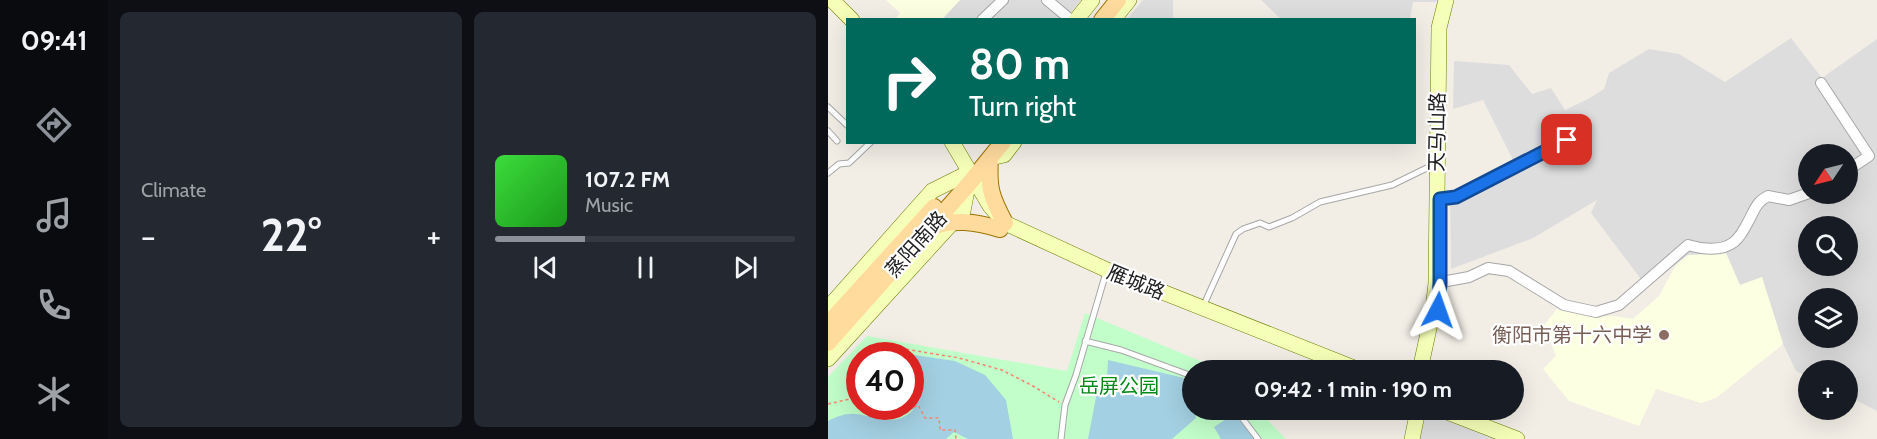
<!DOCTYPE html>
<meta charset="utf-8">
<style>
body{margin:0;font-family:Cabin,"Noto Sans SC",sans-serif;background:#242831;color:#f1f3f6;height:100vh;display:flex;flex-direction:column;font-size:22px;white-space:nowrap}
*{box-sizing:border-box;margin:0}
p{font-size:20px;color:#9ea1a6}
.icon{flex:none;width:33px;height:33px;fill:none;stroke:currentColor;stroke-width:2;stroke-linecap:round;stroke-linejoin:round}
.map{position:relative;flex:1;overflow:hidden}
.sheet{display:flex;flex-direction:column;gap:12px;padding:12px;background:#0d0f14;width:720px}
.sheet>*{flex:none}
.guide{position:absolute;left:18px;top:18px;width:570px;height:126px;border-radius:0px;box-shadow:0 6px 24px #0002;background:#00695c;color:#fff;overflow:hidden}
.needle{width:39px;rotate:235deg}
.tools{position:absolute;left:970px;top:144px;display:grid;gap:12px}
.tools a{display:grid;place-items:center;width:60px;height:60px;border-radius:50%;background:#171b24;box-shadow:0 6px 24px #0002;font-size:30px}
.speed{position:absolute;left:18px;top:342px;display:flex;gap:12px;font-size:30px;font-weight:700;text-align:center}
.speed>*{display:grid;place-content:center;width:78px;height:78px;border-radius:50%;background:#171b24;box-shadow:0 6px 24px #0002;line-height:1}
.speed .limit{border:9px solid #d22;background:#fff;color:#111}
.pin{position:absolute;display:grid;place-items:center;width:51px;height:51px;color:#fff;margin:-26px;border-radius:12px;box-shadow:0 3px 9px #0006}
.me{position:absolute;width:66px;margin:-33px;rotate:4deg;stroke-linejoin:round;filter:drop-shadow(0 0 4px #0008)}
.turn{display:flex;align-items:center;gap:21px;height:126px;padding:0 24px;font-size:27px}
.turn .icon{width:78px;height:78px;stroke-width:2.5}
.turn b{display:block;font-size:42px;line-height:51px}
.big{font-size:45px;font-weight:700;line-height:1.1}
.sheet .widget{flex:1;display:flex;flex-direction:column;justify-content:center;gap:9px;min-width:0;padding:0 21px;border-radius:9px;background:#242831}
.song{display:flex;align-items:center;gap:18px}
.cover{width:72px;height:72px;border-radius:9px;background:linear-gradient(135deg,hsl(120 70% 55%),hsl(120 70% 35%))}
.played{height:6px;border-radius:3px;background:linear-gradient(90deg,#8c9099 30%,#363941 30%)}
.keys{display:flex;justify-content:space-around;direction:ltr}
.heat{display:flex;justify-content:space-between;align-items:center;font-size:33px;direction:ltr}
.sheet .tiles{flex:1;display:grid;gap:12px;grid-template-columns:repeat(2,1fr)}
.trip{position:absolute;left:354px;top:360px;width:342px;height:60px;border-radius:30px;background:#171b24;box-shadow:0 6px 24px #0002;font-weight:700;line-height:60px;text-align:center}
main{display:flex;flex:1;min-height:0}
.tabs{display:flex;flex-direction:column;width:108px;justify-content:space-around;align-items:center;background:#090b0e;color:#9ea1a6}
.tabs .icon{width:42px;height:42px}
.tabs .active{color:#8c9099}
.tabs b{font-size:27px;color:#f1f3f6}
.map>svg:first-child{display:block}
.residential{fill:#dedddd;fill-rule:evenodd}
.education{fill:#fdffe2}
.park{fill:#c1feca;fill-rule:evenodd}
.water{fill:#a3d0e2}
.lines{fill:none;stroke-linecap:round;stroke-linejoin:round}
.lane-casing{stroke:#a7a7a7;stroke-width:7}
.street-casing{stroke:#a7a7a7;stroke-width:12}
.secondary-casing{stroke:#697f00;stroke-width:16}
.primary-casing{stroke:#9d7300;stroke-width:18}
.path{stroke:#ff826a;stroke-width:1.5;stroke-dasharray:3 3;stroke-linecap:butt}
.lane{stroke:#fff;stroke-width:5}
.street{stroke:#fff;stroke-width:10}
.secondary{stroke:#f6ffb7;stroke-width:15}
.primary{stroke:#ffdb9e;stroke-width:16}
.route-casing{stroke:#114b97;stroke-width:15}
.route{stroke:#1a73e8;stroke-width:10}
.education-dot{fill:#8d6e63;stroke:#fff;stroke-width:2}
.labels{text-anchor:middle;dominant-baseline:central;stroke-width:4.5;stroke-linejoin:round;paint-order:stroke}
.street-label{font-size:20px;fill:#202020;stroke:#fff}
.education-label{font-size:20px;fill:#785e54;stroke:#fff;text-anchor:end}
.park-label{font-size:20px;fill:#038a16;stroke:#fff}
</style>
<main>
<nav class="tabs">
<b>09:41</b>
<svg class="icon active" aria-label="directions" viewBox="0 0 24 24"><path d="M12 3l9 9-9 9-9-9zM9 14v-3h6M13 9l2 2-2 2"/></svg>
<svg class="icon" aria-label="music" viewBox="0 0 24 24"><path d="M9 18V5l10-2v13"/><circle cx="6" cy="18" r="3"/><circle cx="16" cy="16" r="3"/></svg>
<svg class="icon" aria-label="phone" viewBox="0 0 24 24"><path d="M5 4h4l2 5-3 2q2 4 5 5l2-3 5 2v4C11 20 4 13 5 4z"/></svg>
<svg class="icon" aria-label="climate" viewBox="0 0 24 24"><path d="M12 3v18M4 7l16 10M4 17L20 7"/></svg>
</nav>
<section class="sheet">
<div class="tiles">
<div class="widget"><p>Climate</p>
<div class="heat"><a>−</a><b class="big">22°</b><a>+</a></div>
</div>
<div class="widget">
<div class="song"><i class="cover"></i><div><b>107.2 FM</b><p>Music</p></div></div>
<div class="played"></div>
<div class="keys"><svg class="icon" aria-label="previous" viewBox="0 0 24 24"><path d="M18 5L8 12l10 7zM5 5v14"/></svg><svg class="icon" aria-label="pause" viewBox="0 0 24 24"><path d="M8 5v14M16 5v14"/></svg><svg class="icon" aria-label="next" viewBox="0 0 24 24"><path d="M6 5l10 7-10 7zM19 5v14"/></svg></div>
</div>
</div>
</section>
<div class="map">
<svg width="1049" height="439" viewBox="0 0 1049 439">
<rect width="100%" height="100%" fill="#f2eee6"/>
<path class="residential" d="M132 0H253L237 19 114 20Z
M315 0H345V19H299Z
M433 0H609L608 2H585L582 19 454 20Z
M963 38 994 78 1049 39V411L1020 396V370H981V377L968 371 955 344 934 278 912 285 860 255 819 287 763 213 769 200 705 238 623 269 622 194 685 160 655 100 625 109 626 61 681 65 704 94 723 88 737 110 760 99 776 89 781 73 821 49 851 54 897 82ZM981 154H1020V194H981ZM981 226H1020V266H981ZM981 298H1020V338H981Z
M607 416 672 439H591L594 421 600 417Z"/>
<path class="education" d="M58 0H132L114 19 67 20 72 13Z
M898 253 912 285 934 277 955 344 888 398 873 403 828 389 811 426 741 401 715 369 728 356 716 325 729 309 765 317 785 316 805 319 831 296 848 265 860 255Z"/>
<path class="park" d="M257 313 394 370H364V410H430L458 439H0V377L39 336 239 371ZM32 356H82V406H32Z"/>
<path class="water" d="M73 353 127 361 157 375 178 400 185 439H140L126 432 118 439H0V421C8 417 18 413 27 414 48 416 68 428 85 410L83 406 82 356 52 355Z
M280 360 356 378 368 418 344 439H260L270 387 279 381Z
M409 412 428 439H393L386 427Z"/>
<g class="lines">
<g class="lane-casing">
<path id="lane" d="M0 107 20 126
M0 131 9 141
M0 173 11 164 21 163 43 142
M378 300 408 234 415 229 432 223 441 227 464 218 492 202 564 185 607 164
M257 341 293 350 364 376
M408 410 430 439
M233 439 237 405 248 375 277 276"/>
</g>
<g class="street-casing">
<path id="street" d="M219 0 243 20
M154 20 175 0
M993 83 1041 156 1020 170
M612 199 628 197 739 140
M608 283 641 277 660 268 681 271 736 305 768 312 791 305 860 245C874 249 893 252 906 242 911 238 917 228 920 222 927 210 927 203 940 196L961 200 981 193"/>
</g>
<g class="secondary-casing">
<path id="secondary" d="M4 0 24 20
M248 20 264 0
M285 20 301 0
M124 142 162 206 177 223 279 270 531 370
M162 158 176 155 186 142
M0 308 104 191 134 176
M0 359 135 211 140 185
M592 370 605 310 608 283 611 28 618 0
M614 410 689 439
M584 439 590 410"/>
</g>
<g class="primary-casing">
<path id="primary" d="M274 20 290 0
M162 158C160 188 163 197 177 223
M102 228C126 218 148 222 172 229
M0 324 106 207
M0 343 140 185 175 142"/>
</g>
<path class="path" d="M39 356 59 346 131 358 174 370 205 386 231 402
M32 376 27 398 32 403
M0 404 26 398
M35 406C49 421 74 413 90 405L97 418H111L112 430H127L128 439"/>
<use href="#lane" class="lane"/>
<use href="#street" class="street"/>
<use href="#secondary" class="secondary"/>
<use href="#primary" class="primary"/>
</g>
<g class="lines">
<g class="route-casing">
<path id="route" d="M610 310 612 283V199L628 197 739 140"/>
</g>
<use href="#route" class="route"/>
</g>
<circle class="education-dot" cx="836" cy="335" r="6"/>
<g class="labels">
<g class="street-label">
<text transform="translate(609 132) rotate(-89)">天马山路</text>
<text transform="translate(88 244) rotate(-48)">蒸阳南路</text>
<text transform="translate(308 282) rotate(22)">雁城路</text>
</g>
<g class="education-label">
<text x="824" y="335">衡阳市第十六中学</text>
</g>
<g class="park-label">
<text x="291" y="386">岳屏公园</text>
</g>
</g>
</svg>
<div class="tools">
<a><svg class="needle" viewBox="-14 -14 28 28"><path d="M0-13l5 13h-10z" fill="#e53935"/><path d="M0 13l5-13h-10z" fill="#9ea1a6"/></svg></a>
<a><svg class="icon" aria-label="search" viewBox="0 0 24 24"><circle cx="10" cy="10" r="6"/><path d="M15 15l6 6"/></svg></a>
<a><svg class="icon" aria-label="layers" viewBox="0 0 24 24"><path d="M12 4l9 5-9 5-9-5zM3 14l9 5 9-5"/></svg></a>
<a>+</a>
</div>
<div class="speed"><div class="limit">40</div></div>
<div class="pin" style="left:739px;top:140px;background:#d93025"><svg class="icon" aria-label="arrive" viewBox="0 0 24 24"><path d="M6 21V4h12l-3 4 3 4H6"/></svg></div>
<svg class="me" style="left:610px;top:310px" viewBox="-20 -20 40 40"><path d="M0-17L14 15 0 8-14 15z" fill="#1a73e8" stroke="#fff" stroke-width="4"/></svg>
<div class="trip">09:42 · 1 min · 190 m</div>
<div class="guide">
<div class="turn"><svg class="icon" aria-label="right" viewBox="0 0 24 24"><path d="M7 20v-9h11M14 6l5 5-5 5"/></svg><div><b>80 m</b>Turn right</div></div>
</div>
</div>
</main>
